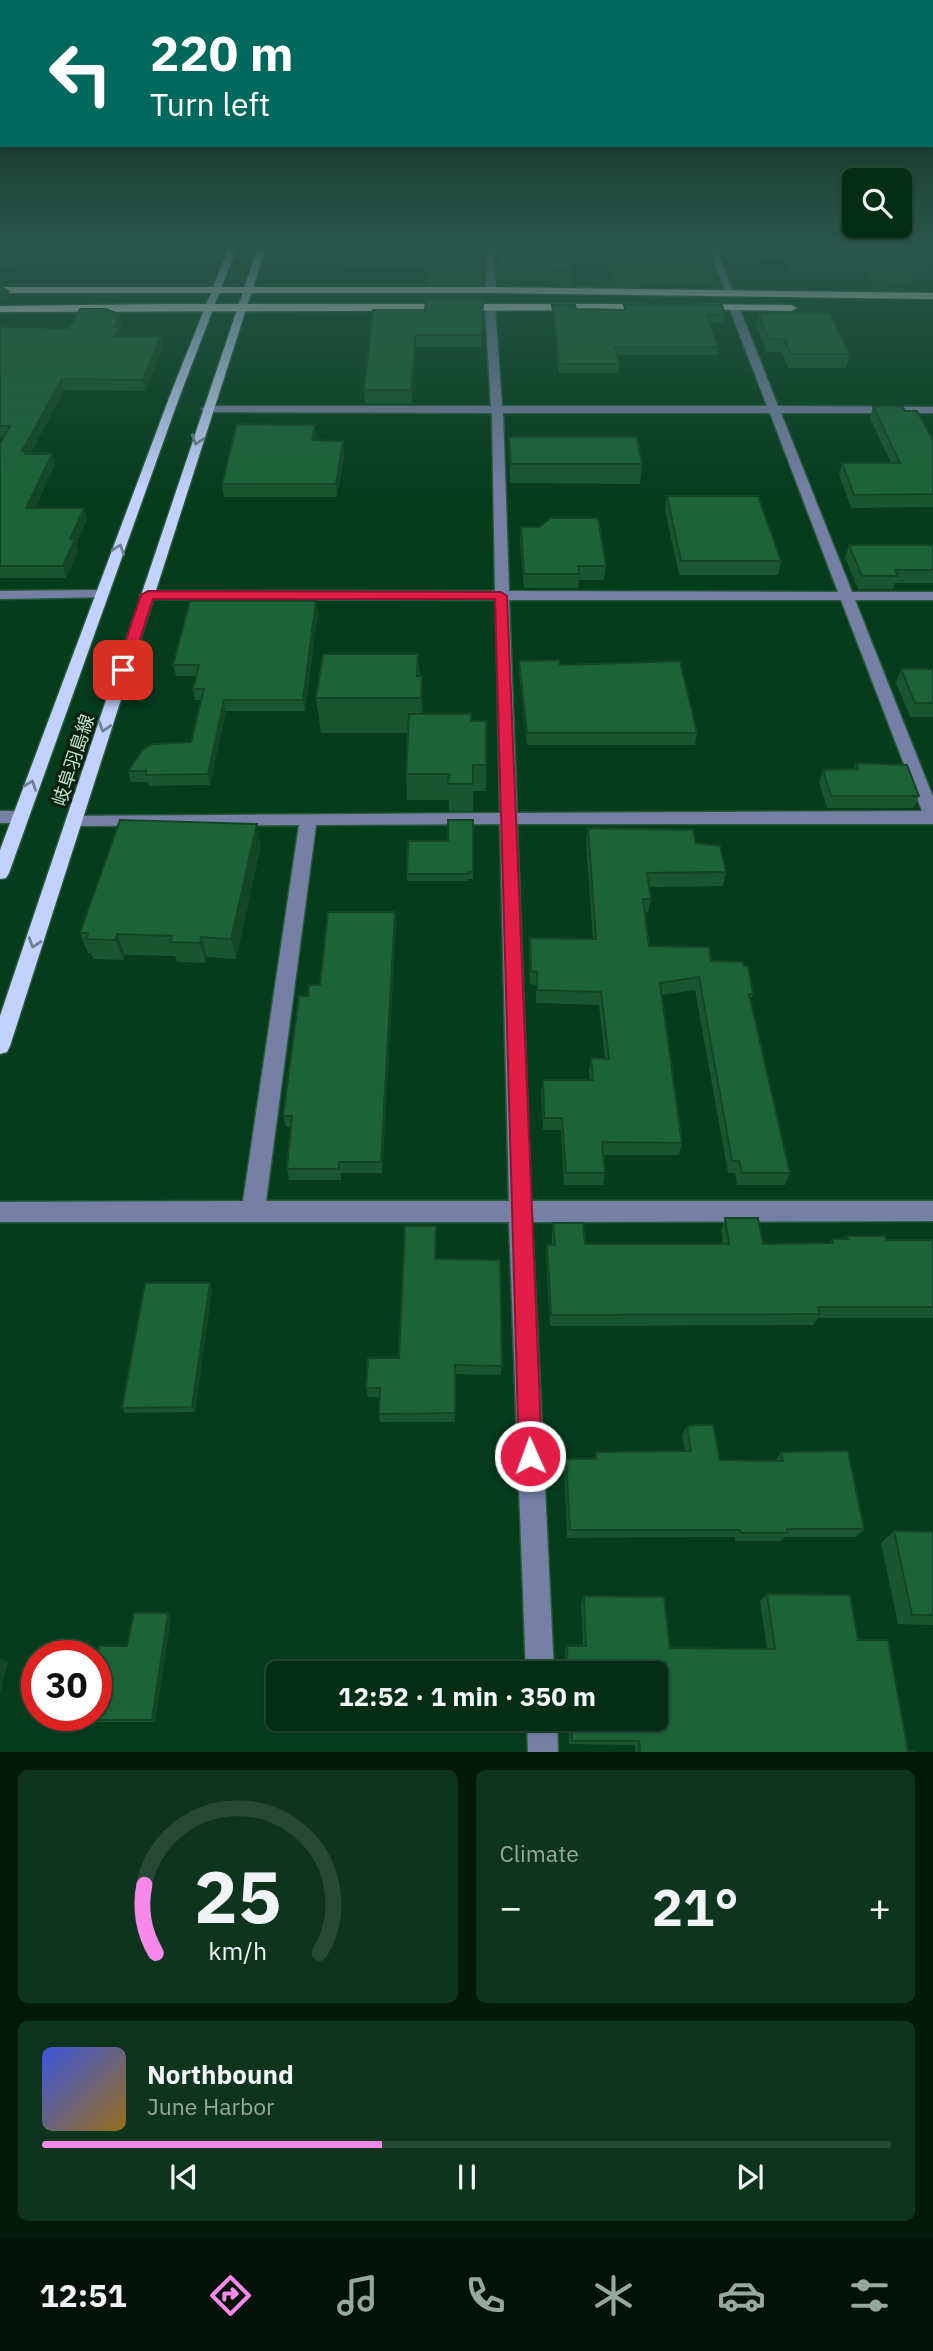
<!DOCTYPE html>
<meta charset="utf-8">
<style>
body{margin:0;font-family:"IBM Plex Sans","Noto Sans JP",sans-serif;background:#0d351e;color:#f1f3f6;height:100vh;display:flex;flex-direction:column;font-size:26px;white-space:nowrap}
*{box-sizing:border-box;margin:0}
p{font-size:23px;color:#97a8a0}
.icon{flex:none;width:38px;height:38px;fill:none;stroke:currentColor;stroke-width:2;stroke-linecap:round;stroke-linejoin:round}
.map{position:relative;height:1752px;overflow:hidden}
.panel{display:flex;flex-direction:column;gap:18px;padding:18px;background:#02190c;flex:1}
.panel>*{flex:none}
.banner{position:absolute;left:0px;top:0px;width:934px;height:147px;box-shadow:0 2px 5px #0004,0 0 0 2px #254934;background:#00695c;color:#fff;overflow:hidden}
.fabs{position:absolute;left:842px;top:168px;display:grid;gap:14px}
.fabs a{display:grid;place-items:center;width:70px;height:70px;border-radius:10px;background:#042d15;box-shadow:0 2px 5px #0004,0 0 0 2px #254934;font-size:35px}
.speed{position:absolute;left:21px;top:1640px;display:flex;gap:14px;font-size:35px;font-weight:700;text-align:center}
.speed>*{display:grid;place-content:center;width:91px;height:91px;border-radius:50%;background:#042d15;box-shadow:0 2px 5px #0004,0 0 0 2px #254934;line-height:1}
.speed .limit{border:10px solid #d22;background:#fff;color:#111}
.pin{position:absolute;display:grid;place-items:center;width:60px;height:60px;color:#fff;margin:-30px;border-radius:14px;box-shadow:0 4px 10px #0006}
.me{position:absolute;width:77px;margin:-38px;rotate:358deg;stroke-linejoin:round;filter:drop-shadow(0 0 5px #0008)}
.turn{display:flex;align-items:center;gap:24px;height:147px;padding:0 35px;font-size:32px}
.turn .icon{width:91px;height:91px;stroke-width:2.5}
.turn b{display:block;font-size:49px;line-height:60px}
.big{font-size:52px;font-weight:700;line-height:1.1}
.panel .widget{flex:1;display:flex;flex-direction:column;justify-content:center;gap:10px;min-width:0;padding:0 24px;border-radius:10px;background:#0d351e}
.panel .dial{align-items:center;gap:0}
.dial svg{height:182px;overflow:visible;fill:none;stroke:#254934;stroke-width:7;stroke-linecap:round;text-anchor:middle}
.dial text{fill:#f1f3f6;stroke:none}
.song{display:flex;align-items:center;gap:21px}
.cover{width:84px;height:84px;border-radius:10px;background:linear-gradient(135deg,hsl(230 70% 55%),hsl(40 70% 35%))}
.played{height:7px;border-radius:4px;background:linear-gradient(90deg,#f888ea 40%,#254934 40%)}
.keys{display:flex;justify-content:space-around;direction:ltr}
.heat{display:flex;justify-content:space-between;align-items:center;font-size:38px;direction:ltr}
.panel .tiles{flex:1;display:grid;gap:18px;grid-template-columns:1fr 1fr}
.widget:last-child{grid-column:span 2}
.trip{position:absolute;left:266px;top:1661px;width:402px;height:70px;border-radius:10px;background:#042d15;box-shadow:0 2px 5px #0004,0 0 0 2px #254934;font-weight:700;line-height:70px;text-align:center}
.tab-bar{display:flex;height:112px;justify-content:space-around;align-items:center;background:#021208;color:#97a8a0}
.tab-bar .icon{width:49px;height:49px}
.tab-bar .active{color:#f888ea}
.tab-bar b{font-size:32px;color:#f1f3f6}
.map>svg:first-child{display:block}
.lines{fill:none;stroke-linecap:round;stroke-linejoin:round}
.minor-casing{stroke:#275a3b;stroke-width:3}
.major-casing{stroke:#275a3b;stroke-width:3}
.highway-casing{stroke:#275a3b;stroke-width:3}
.minor{fill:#7680a5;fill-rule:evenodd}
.major{fill:#c3d1fe;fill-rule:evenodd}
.highway{fill:#f2f2f2;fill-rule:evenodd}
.wall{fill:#18562f}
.shaded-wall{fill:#144626}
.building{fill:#1c6437;stroke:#144626;stroke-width:2}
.oneway{stroke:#6d8192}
.route{fill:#e11d48;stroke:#92132f;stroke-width:2}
.labels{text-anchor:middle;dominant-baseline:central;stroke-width:6;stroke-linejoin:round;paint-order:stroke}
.street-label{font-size:19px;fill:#c1e1c8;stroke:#041f0d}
</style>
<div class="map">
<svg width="933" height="1753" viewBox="0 0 933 1753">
<rect width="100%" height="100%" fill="#053c1c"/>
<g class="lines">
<g class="minor-casing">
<path id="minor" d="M486 247H494L496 290 491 293 486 290Z
M708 247H716L734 294 726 292Z
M490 304 495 307 502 406H767L729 307 734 304 739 307 778 406 933 407V413H781L852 592H933V600H855L933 797V824H517L531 1201H933V1221L532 1222 554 1673H526L509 1222H0V1202L243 1201 299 825 74 826 68 824 66 820 68 816 500 813 496 600 147 599 140 595 147 591H495L492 413 207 412 201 409 207 406H491L485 307ZM503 413H770L838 592 509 591ZM509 600H841L922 811 517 813ZM500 824 509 1201H266L316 825Z
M102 590 109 594 107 597 0 599V591Z
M0 811H19L27 817 19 823H0Z
M527 1718H557L558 1753H528Z"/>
</g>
<g class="major-casing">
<path id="major" d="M229 247H237L179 398 9 873 6 878 0 879V850L169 398Z
M258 247H266L10 1046 7 1052 0 1054V1016Z"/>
</g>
<g class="highway-casing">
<path id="highway" d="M0 287H491L933 293V299L491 293H0Z
M166 304H644L650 307 644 310 0 312V306Z
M694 304 791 305 797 308 791 311 690 309 688 307Z"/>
</g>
<use href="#minor" class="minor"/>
<use href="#major" class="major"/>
<use href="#highway" class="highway"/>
</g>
<path class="wall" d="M0 247H31L16 269H0Z
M115 247H206L205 249 207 262H114L112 253Z
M483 247V284H428L427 269H344L343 254Z
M497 247H568L572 270 571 285H549L548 281H498Z
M606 247H709L708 251 715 276 713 287 616 286Z
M718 247H746L745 253 721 254Z
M753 247H927L921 270H913L909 282 869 280 865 272H789L783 260H759Z
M483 300 482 347H416L412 403H365L364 390 425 310Z
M552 305 576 309 624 310V305L725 315 724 323H710L718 347 717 355H617L619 364 618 373H559L552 313Z
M758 313 850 354 846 368H788L782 352H767L756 326Z
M120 315 122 326 120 330 121 336 163 347 145 391 64 390 30 454 55 465 35 508 87 519 76 545 78 551 66 578H0V444L4 437H0V327L69 328Z
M873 406 905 411 933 440V507L851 508 839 475 842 463H891L870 418Z
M509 437 642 464 640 484 510 483Z
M316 438V440L343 441 344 454 337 497H224L222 484Z
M667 496 781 561 778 575H679L665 510Z
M521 527 606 566 604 580H579L578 588H524L520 541Z
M849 545H933V583H895L893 589H858L845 558Z
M316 601 318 612 305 711H226L210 785 149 786 148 782H131L128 771 191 742 202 700H195L193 689 196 676H176L173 665Z
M418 654 423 714 471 721 486 765V791H473V811H449V800H407L406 774 408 733H321L316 698Z
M519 661 560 665 697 733 695 745H527L519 673Z
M901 669H933V717H910L896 683Z
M856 763 919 796 914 808H827L819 782 823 770 854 769Z
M473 820V879H468V881H407V874Z
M588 828 696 843 726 872 723 886 649 887 651 899 648 912H645L649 946 711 961 753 994 750 1001 790 1173 785 1185H737L735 1173H728L695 990 662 995 682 1143 679 1155H604L605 1173 603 1185H564L561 1130H543L541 1093 543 1080H590L589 1070 591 1058 605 1059 599 1005 536 1003V985L530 984 529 952 530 938 593 939 586 842Z
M261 845 236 959 207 957 206 963 177 962 175 956 125 955 123 960 94 959 91 953H88L80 933Z
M396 924 382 1173H341V1180H289L287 1169 291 1127H286L283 1116 308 996Z
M725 1218 763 1244 830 1243 832 1239H844L846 1236 886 1240H933V1318H818L813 1325 550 1326 546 1256 547 1244H552V1235L553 1223 585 1244H723L721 1230Z
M436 1237V1259L502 1366 501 1375 455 1374V1422H380L379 1414 380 1397H368L366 1388 399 1358Z
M212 1288 195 1412 125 1413 122 1408Z
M687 1426 720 1460 775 1461 781 1452 864 1529 856 1537H784L781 1541H735V1537L567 1538 564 1468 566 1459H594L596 1452 685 1451 682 1435Z
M894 1531 933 1532V1625L898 1624 881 1543Z
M767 1594 858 1640 908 1751 914 1753H635V1745L569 1744 568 1718H656V1673H566L565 1651 567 1646H583L581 1603 584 1596 670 1648 767 1649 760 1601Z
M171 1617 155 1722H89L85 1720 127 1646Z"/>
<path class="shaded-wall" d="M23 247H31L16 269 13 260Z
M8 291 11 301 0 304V293Z
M120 315 122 326 120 330 122 338 118 347 114 327Z
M416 335V347L412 403 411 390Z
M161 336 163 347 145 391 143 380Z
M62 379 64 390 28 457 22 451Z
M315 425 316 438 313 453 312 440Z
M343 441 344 454 337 497 336 484Z
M52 454 55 465 30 519 26 508Z
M84 508 87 519 76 545 78 551 66 578 63 566 70 539Z
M316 601 318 612 305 711 303 700Z
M422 676 423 711 422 733 421 698Z
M224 700 226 711 210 785 208 774Z
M257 824 261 845 236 959 231 939Z
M395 912 396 924 382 1173 381 1162Z
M117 934 125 955 123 960 115 940Z
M201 937 207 957 206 963 200 943Z
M210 1283 212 1288 195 1412 192 1407Z
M168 1613 171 1617 155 1722 152 1720Z
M0 1658 8 1662 0 1695Z"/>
<path class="building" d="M0 247H23L13 260H0Z
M115 247H204L206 252 112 253Z
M345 247H483V269H427L428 254H343Z
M498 247H568L572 270H549V266H498Z
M610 247H707L715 276 617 274Z
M787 247H919L925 255H905L913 268 873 265 868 257H792Z
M0 286 8 291 0 293Z
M426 300H483L482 335H416L411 390H364L373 310H425Z
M552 305H575L576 309 626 310 624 305H722L725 315H707L718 347H615L619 364H560Z
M80 309H106L120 315 114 327H119L115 336H161L143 380 62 379 22 451H27L25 454H52L26 508H84L70 539H75L63 566H0V444L10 426H0V327L69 328Z
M758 313H830L850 354H791L785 339H769Z
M873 406H902L905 411H917L933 440V494L854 495 842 463H900Z
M237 424 315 425 312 440 343 441 336 484H222Z
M509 437H637L642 464H511Z
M667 496H758L781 561H681Z
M551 518H598L606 566H578L579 574H524L521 527H539Z
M849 545H933V570H895L898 576H862Z
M190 601H316L303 700H224L208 774 146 775V771H128L143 750 152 744 191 742 204 689H193L199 665H173Z
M323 654H418L417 676H422L421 698H316Z
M559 660 560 665 680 661 697 733H527L519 661Z
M901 669H933V703H915Z
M409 714H471V721H486V765H473V784H448L449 774H406Z
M856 763 907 765 919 796H831L823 770 858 769Z
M120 820 257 824 231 939 201 937 200 943 170 942 172 936 117 934 115 940 86 939 88 933H80Z
M448 820H473V872H468V874H407L408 841H448Z
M588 828 693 830 696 843 720 846 726 872 647 873 651 899H643L649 946 709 947 711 961 743 962 744 966H748L753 994H749L790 1173H742L739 1161H732L699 977 660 983 682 1143 602 1142 605 1173H566L562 1118H544L543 1080H593L591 1058 609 1059 601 992 537 990V972L531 971 530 938 596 939Z
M328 912H395L381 1162H339V1169H287L292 1116H283L299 996H308L309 985H320Z
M725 1218H758L763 1244 833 1243 832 1239H848L846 1236H885L886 1240H933V1307H818L820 1314 551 1315 547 1244 555 1245 553 1223H583L585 1244H729Z
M405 1226H436L435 1259 500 1260 502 1366 455 1365V1413L379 1414 380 1388H366L368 1358H399Z
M145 1283H210L192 1407 122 1408Z
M700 1425H713L720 1460 783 1461 781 1452 848 1451 864 1529H787V1533H741L740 1530H570L566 1459H596V1452L691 1451 687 1426Z
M894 1531 933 1532V1615H912Z
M767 1594 850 1595 858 1640H888L908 1751H914V1753H640L639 1741H572L571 1718H656V1673H568L567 1646H586L584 1596 664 1597 670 1648 775 1649Z
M134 1613H168L152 1720H85L86 1715H96V1658L99 1646H127Z"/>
<defs><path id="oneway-chevron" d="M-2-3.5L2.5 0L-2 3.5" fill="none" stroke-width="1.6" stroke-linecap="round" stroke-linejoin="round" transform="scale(1.75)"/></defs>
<g class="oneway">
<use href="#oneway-chevron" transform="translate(197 440) rotate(108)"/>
<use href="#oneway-chevron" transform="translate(119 549) rotate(-70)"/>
<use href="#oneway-chevron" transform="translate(104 727) rotate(108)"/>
<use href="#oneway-chevron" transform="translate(31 785) rotate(-70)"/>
<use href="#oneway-chevron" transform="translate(34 943) rotate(108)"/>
</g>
<linearGradient id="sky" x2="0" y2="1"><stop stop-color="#03210f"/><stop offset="0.5" stop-color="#2a564b"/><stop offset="1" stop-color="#2a564b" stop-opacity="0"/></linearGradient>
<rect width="933" height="492" fill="url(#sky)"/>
<path class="route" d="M148 591 501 592 507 596 542 1456 539 1464 530 1468 522 1464 519 1456 495 599H153L130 670 123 674 118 673 116 670 141 595Z"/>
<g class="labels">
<g class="street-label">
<text transform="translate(73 760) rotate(-72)">岐阜羽島線</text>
</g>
</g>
</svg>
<div class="fabs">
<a><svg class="icon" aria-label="search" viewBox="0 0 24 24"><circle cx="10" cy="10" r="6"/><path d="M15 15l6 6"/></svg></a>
</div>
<div class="speed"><div class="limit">30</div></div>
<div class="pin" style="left:123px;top:670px;background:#d93025"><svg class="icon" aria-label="arrive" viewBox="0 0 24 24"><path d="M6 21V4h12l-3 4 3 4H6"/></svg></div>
<svg class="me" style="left:530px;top:1456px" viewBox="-20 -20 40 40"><circle r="17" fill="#e11d48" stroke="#fff" stroke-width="3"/><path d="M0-11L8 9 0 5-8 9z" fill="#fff"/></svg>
<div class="trip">12:52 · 1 min · 350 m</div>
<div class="banner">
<div class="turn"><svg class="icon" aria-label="left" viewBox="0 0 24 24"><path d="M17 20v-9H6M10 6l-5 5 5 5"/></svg><div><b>220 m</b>Turn left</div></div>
</div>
</div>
<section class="panel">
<div class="tiles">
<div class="widget dial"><svg viewBox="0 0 100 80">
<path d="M14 69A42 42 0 1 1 86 69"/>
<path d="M14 69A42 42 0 0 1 9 39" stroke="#f888ea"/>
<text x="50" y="56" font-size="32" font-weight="700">25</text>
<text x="50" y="72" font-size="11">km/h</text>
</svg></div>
<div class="widget"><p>Climate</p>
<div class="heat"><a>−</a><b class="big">21°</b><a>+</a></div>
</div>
<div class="widget">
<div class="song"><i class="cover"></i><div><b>Northbound</b><p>June Harbor</p></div></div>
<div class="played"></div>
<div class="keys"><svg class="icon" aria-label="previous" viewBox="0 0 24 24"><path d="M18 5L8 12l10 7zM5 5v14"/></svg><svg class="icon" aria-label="pause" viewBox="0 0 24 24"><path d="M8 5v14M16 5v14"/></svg><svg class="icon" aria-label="next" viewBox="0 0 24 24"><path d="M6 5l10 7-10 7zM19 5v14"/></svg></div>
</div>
</div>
</section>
<nav class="tab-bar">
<b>12:51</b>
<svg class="icon active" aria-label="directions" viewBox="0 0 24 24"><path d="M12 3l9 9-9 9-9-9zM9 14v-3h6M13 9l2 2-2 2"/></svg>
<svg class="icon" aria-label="music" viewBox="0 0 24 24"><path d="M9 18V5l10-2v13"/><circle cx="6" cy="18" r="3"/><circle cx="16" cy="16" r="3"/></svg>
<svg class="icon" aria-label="phone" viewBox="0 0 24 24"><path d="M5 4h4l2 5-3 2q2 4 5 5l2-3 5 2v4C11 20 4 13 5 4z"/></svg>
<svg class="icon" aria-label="climate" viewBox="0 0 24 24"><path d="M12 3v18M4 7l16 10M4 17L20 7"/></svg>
<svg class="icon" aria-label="car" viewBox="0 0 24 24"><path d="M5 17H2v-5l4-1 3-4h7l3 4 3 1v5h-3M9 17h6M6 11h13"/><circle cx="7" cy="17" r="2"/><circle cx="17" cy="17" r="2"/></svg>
<svg class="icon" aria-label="filters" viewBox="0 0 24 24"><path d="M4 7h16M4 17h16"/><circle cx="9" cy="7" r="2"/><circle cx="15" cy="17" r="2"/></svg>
</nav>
